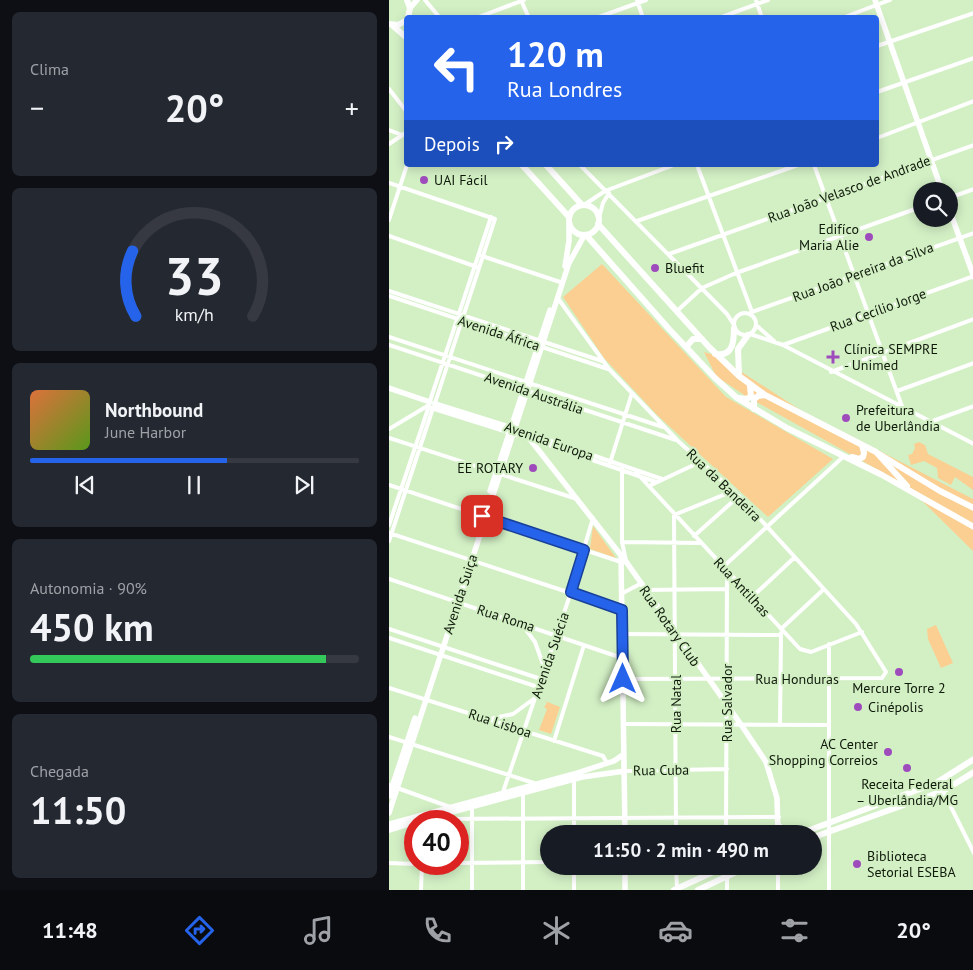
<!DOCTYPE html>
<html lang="pt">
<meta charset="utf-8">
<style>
body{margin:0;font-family:"PT Sans",sans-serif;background:#242831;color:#f1f3f6;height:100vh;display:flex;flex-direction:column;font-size:19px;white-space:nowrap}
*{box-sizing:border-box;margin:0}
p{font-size:16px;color:#9ea1a6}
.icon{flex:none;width:28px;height:28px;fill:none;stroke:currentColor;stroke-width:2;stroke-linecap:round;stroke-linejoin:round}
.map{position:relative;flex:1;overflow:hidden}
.panel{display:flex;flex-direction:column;gap:12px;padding:12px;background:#0d0f14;width:389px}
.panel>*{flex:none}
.guide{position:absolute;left:15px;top:15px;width:475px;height:152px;border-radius:5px;box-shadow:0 2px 12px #0003;background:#2563eb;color:#fff;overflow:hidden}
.buttons{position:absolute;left:524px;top:182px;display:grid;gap:10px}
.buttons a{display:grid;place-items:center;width:45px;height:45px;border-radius:50%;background:#171b24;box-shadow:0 2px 12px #0003;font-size:25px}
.speed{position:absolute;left:15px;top:810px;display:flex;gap:10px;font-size:25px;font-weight:700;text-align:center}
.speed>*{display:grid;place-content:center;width:65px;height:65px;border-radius:50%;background:#171b24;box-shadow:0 2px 12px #0003;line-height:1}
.speed .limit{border:8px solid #d22;background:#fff;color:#111}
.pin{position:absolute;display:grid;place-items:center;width:42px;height:42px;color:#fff;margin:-21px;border-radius:10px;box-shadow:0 2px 8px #0006}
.me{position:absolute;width:55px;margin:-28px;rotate:0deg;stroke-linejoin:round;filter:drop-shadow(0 0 4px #0008)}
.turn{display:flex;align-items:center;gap:18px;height:105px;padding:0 20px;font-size:22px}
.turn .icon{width:65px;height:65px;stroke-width:2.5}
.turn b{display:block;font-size:35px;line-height:42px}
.then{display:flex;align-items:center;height:48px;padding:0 20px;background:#0003;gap:10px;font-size:19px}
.big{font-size:38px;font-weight:600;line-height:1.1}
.panel .card{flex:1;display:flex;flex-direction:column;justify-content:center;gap:8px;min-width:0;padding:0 18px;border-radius:8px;background:#242831}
.panel .dial{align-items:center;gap:0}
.dial svg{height:130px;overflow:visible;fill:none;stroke:#363941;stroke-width:7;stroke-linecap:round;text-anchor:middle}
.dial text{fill:#f1f3f6;stroke:none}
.song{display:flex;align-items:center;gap:15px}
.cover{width:60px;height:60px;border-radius:8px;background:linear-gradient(135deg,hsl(20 70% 55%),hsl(90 70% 35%))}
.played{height:5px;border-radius:2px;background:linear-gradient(90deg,#2563eb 60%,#363941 60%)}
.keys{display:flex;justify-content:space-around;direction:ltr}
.heat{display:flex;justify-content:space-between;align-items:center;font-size:28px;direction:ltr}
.charge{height:8px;border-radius:4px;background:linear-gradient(90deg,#34c759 90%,#363941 0)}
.trip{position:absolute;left:151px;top:825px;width:282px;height:50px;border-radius:25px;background:#171b24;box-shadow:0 2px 12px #0003;font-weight:600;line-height:50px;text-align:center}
.tabs{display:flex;height:80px;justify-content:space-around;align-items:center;background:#090b0e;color:#9ea1a6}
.tabs .icon{width:35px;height:35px}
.tabs .on{color:#2563eb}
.tabs b{font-size:22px;color:#f1f3f6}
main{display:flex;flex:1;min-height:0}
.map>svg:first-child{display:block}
.park{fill:#facf91}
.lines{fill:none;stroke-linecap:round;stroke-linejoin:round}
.street{stroke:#fff;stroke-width:4}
.secondary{stroke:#fff;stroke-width:5.5}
.primary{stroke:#fff;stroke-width:6}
.route-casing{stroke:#184099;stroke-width:12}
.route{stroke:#2563eb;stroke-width:9}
.poi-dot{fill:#9e4cbc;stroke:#d3f0c5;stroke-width:2}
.labels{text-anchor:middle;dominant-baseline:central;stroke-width:4;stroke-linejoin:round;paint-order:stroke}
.poi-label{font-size:14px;fill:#101a0b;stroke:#d3f0c5;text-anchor:start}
.street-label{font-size:14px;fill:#101a0b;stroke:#d3f0c5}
</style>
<main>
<section class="panel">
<div class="card"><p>Clima</p>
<div class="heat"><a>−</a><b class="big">20°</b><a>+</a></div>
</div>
<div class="card dial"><svg viewBox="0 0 100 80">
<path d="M14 69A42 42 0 1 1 86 69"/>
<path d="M14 69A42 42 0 0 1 12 29" stroke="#2563eb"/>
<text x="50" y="56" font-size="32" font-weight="700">33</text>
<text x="50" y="72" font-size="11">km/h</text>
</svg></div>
<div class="card">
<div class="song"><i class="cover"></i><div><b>Northbound</b><p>June Harbor</p></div></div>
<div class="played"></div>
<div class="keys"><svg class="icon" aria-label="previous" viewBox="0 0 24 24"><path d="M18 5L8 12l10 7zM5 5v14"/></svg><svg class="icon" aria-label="pause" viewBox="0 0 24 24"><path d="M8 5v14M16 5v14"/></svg><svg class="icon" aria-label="next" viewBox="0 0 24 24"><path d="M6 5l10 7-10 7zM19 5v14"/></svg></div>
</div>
<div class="card"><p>Autonomia · 90%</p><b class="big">450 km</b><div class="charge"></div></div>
<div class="card"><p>Chegada</p><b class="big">11:50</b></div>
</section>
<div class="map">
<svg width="585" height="890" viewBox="0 0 585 890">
<rect width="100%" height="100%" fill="#d3f0c5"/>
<path class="park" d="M213 264 337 397 444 459 379 517 268 415 215 358 174 297Z
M315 352 328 356 413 411 584 499V551L518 486 355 395 327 376Z
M530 442 536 445 539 454 584 477V490L566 477 562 485 549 478 548 468 535 461 522 465 519 455 523 454 526 448 525 444Z
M204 526 227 558 201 549Z
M547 625 564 663 552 668 539 639 538 629Z
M156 701 171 707 162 734 150 730 158 709 155 707 158 703Z"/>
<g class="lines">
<path class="street" d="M36 0 51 18
M132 0 140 18
M248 0 254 18
M367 0 373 18
M87 18 135 0
M207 18 257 0
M330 18 379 0
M453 18 501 0
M488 46 585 13
M0 89 18 112
M488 92 585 58
M0 130 13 135
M488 138 585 101
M0 144 18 132
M191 165 338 314 345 325
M308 165 363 312 361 314
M425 165 514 409
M0 183 106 219 46 403
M560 198 585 189
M195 205 216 191 285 165
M210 218 214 203 220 193
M0 220 18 165
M248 221 409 165
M0 236 88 267
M280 254 585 145
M93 256 174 283
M0 291 213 361
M0 296 219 369
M168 297 220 369 289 441 350 496 467 624 497 672 493 678 234 679
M288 311 313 288 347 273 532 207
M363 312 585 233
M345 324a11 11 0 1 1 22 0a11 11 0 1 1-22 0Z
M367 325 385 341
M361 334 394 345 585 444
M0 337 274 427
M0 345 287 440
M394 345 585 276
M442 372 585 319
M508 391 585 363
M41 401 102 217
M541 422 585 406
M0 429 40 405
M139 433 273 479
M0 438 188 499
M140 438 267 482
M221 463 243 393
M233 469V542L237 561
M244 469 411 649 422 652 473 632
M0 485 232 562
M260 486 311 462
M0 525 40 406
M0 533 233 610
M305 536 350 496
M0 541 44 408
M233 542 312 543
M334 567 454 457
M0 579 233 658
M256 590 338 589
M232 594 251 584
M363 597 406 557
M132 623 146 642 155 667
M0 629 152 679
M392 629 435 589
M233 634 392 635
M0 638 149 687
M0 688 214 756 218 763
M101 719 124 714 146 698
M234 724 440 725
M391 725 392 633
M0 737 145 783
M165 741 195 645
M236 771 338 769
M185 779V834
M0 785 61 807
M554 791 585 853
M114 792 182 592 204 518
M134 792V890
M83 806V890
M47 817 57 819 390 817
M287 834 285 515 344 491
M337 834 338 572
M0 863 26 864
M69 863 160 862
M287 866 288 889
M389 866V890
M32 890 33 864
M185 890V866
M338 890V876
M440 890V644"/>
<path class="secondary" d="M486 0 553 191
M21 8 28 0
M560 209 585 277
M176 266 180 241V224
M0 388 41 402
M46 404 139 433 140 438 238 563 353 726 377 762 388 798 389 834
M44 408 140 438
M101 491 161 310
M232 555 236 834
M0 796 26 718
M0 813 180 263 195 236
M30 821 193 777 236 771
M0 824 185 774 225 761 235 754
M0 830 26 822
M236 890V866"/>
<path class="primary" d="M18 0 21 8 19 18
M0 24 9 25 18 20
M3 25 18 38
M133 165 180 217
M157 165 193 205
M180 220a15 15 0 1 1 30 0a15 15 0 1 1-30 0Z
M209 224 320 347 350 376 376 395 487 452 518 486
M197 235 280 329 326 378 348 398 398 428 493 475 585 527
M297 347 304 339H313
M326 354C344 357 345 342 345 328
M350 376 349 349 359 335
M349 398 358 399 362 396 361 386
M365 409V399L369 396 376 395
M490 454 551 491 585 508
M463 457 470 459 474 457 475 453 473 445
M389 825 399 834
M410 834 547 783 585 759
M425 837 554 791 585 772
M285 890 337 866
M309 890 360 866"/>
</g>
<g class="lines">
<g class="route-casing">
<path id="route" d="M93 516 195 550 182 592 233 610 234 679"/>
</g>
<use href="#route" class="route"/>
</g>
<g class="poi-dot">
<circle cx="35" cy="180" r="5"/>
<circle cx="480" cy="237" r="5"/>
<circle cx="266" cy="268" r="5"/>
<path d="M441.5 349.5h5v5h5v5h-5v5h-5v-5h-5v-5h5z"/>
<circle cx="457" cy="418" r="5"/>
<circle cx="144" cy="468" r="5"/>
<circle cx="510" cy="672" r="5"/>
<circle cx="469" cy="707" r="5"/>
<circle cx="499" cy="752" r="5"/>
<circle cx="518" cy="768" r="5"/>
<circle cx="468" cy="864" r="5"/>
</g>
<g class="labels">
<g class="poi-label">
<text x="45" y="180">UAI Fácil</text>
<text x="470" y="229" text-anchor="end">Edifíco<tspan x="470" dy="16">Maria Alie</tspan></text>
<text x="276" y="268">Bluefit</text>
<text x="455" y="349">Clínica SEMPRE<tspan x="455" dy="16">- Unimed</tspan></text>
<text x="467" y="410">Prefeitura<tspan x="467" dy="16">de Uberlândia</tspan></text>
<text x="134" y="468" text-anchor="end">EE ROTARY</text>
<text x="510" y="688" text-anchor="middle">Mercure Torre 2</text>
<text x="479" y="707">Cinépolis</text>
<text x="489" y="744" text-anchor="end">AC Center<tspan x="489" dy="16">Shopping Correios</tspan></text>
<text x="518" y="784" text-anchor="middle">Receita Federal<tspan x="518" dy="16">– Uberlândia/MG</tspan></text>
<text x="478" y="856">Biblioteca<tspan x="478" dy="16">Setorial ESEBA</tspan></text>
</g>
<g class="street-label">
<text transform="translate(460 189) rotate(-20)">Rua João Velasco de Andrade</text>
<text transform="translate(474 272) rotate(-20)">Rua João Pereira da Silva</text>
<text transform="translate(489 310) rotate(-20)">Rua Cecílio Jorge</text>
<text transform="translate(110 333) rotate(18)">Avenida África</text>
<text transform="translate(145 393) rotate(19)">Avenida Austrália</text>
<text transform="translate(160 441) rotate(19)">Avenida Europa</text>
<text transform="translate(335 485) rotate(44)">Rua da Bandeira</text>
<text transform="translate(353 587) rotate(47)">Rua Antilhas</text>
<text transform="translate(71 594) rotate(-72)">Avenida Suiça</text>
<text transform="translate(117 618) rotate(18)">Rua Roma</text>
<text transform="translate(281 626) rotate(55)">Rua Rotary Club</text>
<text transform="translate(161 655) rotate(-71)">Avenida Suécia</text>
<text x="408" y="679">Rua Honduras</text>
<text transform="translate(338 703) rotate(-90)">Rua Salvador</text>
<text transform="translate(287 704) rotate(-90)">Rua Natal</text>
<text transform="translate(111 723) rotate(18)">Rua Lisboa</text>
<text transform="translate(272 770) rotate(-1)">Rua Cuba</text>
</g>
</g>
</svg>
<div class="buttons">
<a><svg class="icon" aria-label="search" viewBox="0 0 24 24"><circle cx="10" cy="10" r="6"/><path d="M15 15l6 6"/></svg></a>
</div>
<div class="speed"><div class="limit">40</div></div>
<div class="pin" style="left:93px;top:516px;background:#d93025"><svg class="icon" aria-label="arrive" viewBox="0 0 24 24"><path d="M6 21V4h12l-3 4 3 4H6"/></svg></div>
<svg class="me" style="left:234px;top:679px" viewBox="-20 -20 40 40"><path d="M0-17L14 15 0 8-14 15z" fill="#2563eb" stroke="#fff" stroke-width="4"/></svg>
<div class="trip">11:50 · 2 min · 490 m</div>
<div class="guide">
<div class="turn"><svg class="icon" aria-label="left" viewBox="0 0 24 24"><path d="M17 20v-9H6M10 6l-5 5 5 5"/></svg><div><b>120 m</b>Rua Londres</div></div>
<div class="then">Depois<svg class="icon" aria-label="right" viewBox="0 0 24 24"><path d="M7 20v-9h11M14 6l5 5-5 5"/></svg></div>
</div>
</div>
</main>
<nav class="tabs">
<b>11:48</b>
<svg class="icon on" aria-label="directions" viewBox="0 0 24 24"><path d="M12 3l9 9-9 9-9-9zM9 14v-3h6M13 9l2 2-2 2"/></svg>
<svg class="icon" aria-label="music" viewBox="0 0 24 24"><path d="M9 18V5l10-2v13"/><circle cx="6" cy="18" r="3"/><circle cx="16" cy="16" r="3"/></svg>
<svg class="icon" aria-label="phone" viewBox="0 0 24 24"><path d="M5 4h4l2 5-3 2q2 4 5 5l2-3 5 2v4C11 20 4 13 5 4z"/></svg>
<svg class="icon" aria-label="climate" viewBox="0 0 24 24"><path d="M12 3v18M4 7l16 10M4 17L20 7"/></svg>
<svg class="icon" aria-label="car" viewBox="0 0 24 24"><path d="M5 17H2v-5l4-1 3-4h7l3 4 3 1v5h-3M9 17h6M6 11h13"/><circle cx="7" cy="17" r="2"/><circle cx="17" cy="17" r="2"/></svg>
<svg class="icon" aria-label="filters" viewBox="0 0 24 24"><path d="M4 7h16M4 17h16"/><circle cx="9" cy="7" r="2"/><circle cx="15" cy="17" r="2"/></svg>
<b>20°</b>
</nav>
